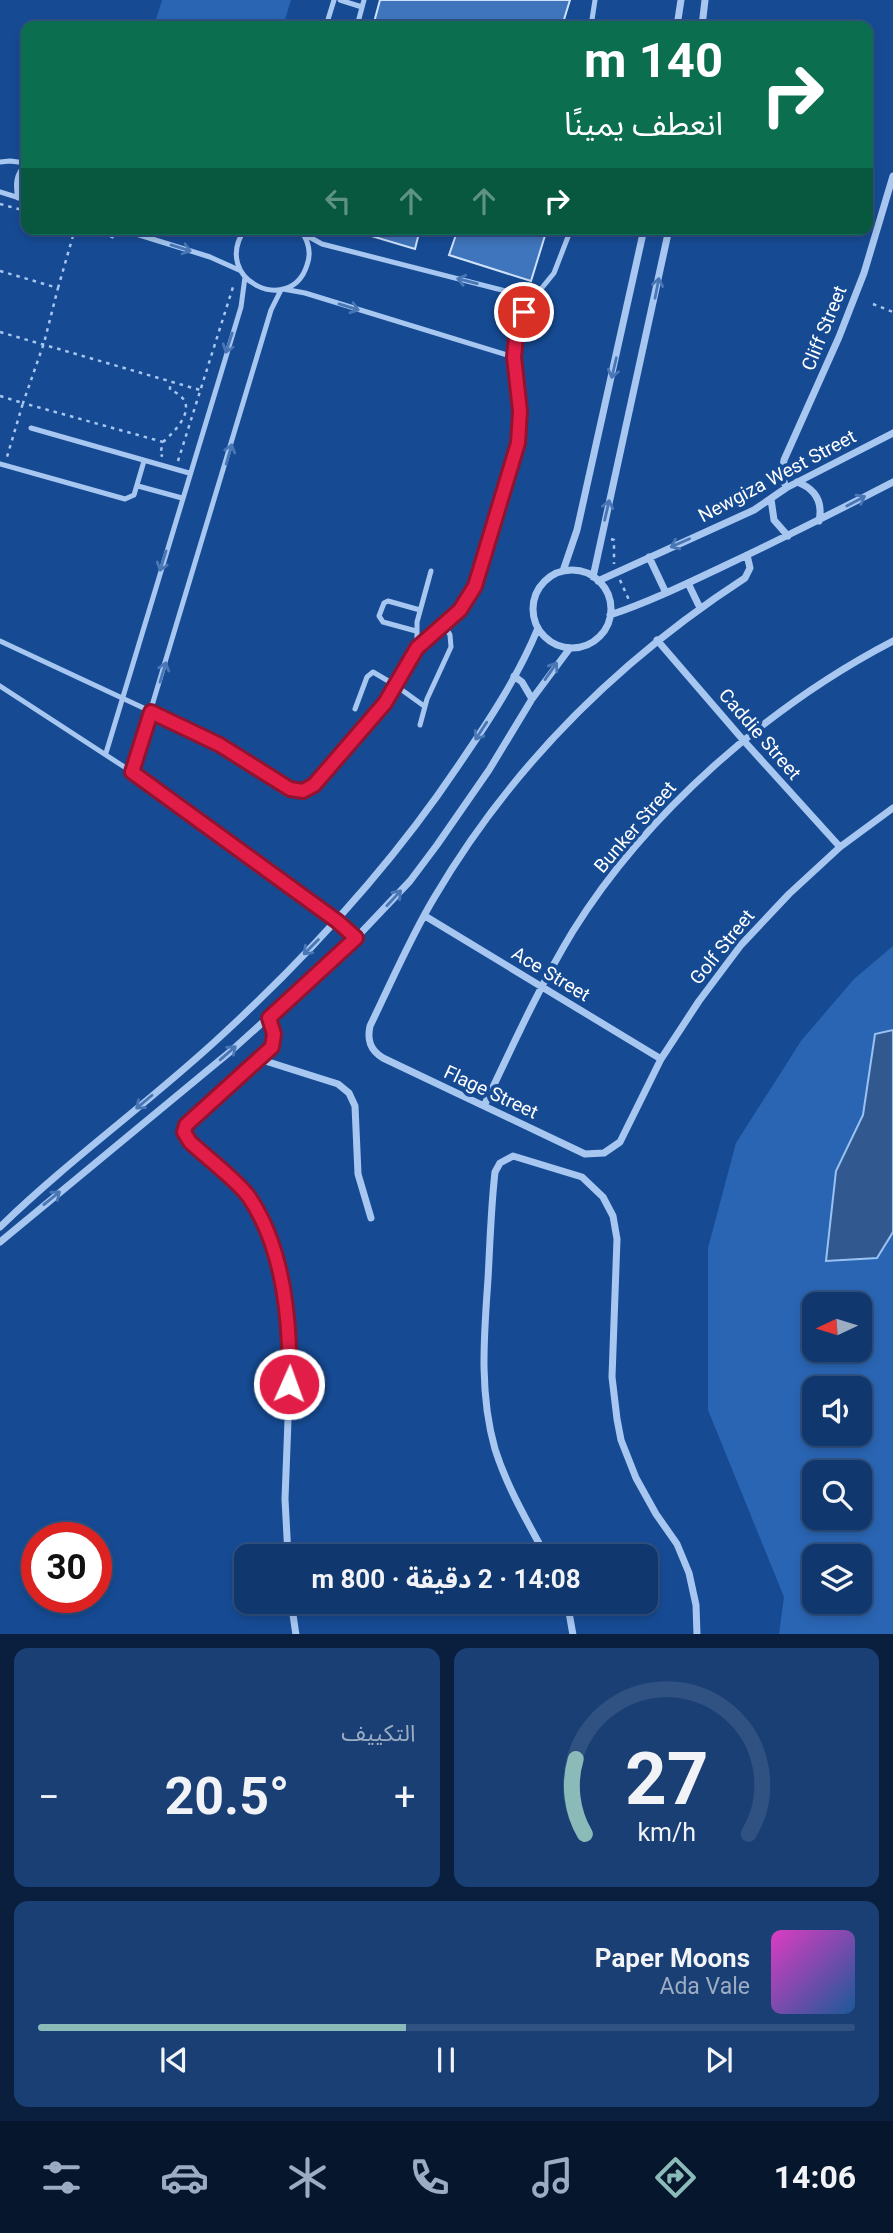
<!DOCTYPE html>
<html lang="ar">
<meta charset="utf-8">
<style>
body{margin:0;font-family:Roboto,"Noto Sans Arabic",sans-serif;background:#193f74;color:#f1f3f6;direction:rtl;height:100vh;display:flex;flex-direction:column;font-size:26px;white-space:nowrap}
*{box-sizing:border-box;margin:0}
p{font-size:23px;color:#9cacc3}
.icon{flex:none;width:38px;height:38px;fill:none;stroke:currentColor;stroke-width:2;stroke-linecap:round;stroke-linejoin:round}
.map{position:relative;height:1634px;overflow:hidden;direction:ltr}
.side{display:flex;flex-direction:column;gap:14px;padding:14px;background:#091f3d;flex:1}
.side>*{flex:none}
.hud{position:absolute;left:21px;top:21px;width:852px;height:214px;border-radius:14px;box-shadow:0 4px 10px #0003,0 0 0 2px #305282;direction:rtl;background:#0b6e4f;color:#fff;overflow:hidden}
.needle{width:46px;rotate:266deg}
.controls{position:absolute;left:802px;top:1292px;display:grid;gap:14px}
.controls a{display:grid;place-items:center;width:70px;height:70px;border-radius:14px;background:#10386f;box-shadow:0 4px 10px #0003,0 0 0 2px #305282;font-size:35px}
.speed{position:absolute;left:21px;top:1522px;display:flex;gap:14px;font-size:35px;font-weight:700;text-align:center}
.speed>*{display:grid;place-content:center;width:91px;height:91px;border-radius:50%;background:#10386f;box-shadow:0 4px 10px #0003,0 0 0 2px #305282;line-height:1}
.speed .limit{border:10px solid #d22;background:#fff;color:#111}
.pin{position:absolute;display:grid;place-items:center;width:60px;height:60px;color:#fff;margin:-30px;border:4px solid #fff;border-radius:50%;box-shadow:0 2px 7px #0007}
.me{position:absolute;width:77px;margin:-38px;rotate:2deg;stroke-linejoin:round;filter:drop-shadow(0 0 5px #0008)}
.turn{display:flex;align-items:center;gap:24px;height:147px;padding:0 35px;font-size:32px}
.turn .icon{width:91px;height:91px;stroke-width:2.5}
.turn b{display:block;font-size:49px;line-height:60px}
.lanes{display:flex;align-items:center;height:66px;padding:0 35px;background:#0003;justify-content:center;gap:35px;direction:ltr}
.lanes .off{opacity:.35}
.big{font-size:52px;font-weight:700;line-height:1.1}
.side .widget{flex:1;display:flex;flex-direction:column;justify-content:center;gap:10px;min-width:0;padding:0 24px;border-radius:14px;background:#193f74}
.side .dial{align-items:center;gap:0}
.dial svg{height:182px;overflow:visible;fill:none;stroke:#305282;stroke-width:7;stroke-linecap:round;text-anchor:middle}
.dial text{fill:#f1f3f6;stroke:none}
.song{display:flex;align-items:center;gap:21px}
.cover{width:84px;height:84px;border-radius:10px;background:linear-gradient(135deg,hsl(310 70% 55%),hsl(210 70% 35%))}
.played{height:7px;border-radius:4px;background:linear-gradient(90deg,#8bbbb9 45%,#305282 45%)}
.keys{display:flex;justify-content:space-around;direction:ltr}
.heat{display:flex;justify-content:space-between;align-items:center;font-size:38px;direction:ltr}
.side .tiles{flex:1;display:grid;gap:14px;grid-template-columns:1fr 1fr}
.widget:last-child{grid-column:span 2}
.trip{position:absolute;left:234px;top:1544px;width:424px;height:70px;border-radius:14px;background:#10386f;box-shadow:0 4px 10px #0003,0 0 0 2px #305282;font-weight:700;line-height:70px;text-align:center;direction:rtl}
.dock{display:flex;height:112px;justify-content:space-around;align-items:center;background:#06162c;color:#9cacc3}
.dock .icon{width:49px;height:49px}
.dock .current{color:#8bbbb9}
.dock b{font-size:32px;color:#f1f3f6}
.map>svg:first-child{display:block}
.green{fill:#2a65b3;fill-rule:evenodd}
.water{fill:#32598f;stroke:#99c2f3;stroke-width:2}
.building{fill:#3f75bc;stroke:#cee2fc;stroke-width:2}
.lines{fill:none;stroke-linecap:round;stroke-linejoin:round}
.path{stroke:#a7c7f1;stroke-width:2.5;stroke-dasharray:3.5 5;stroke-linecap:butt}
.service{stroke:#a7c7f1;stroke-width:5}
.minor{stroke:#a7c7f1;stroke-width:7}
.oneway{stroke:#4976b5}
.route-casing{stroke:#92132f;stroke-width:18}
.route{stroke:#e11d48;stroke-width:12}
.labels{text-anchor:middle;dominant-baseline:central;stroke-width:7;stroke-linejoin:round;paint-order:stroke}
.street-label{font-size:19px;fill:#fff;stroke:#164b94}
</style>
<div class="map">
<svg width="893" height="1635" viewBox="0 0 893 1635">
<rect width="100%" height="100%" fill="#164b94"/>
<path class="green" d="M162 0H291L283 26H154Z
M893 946V1634H779L784 1597 708 1410V1248L736 1143 801 1041 854 979ZM814 1304H859V1349H814ZM814 1388H859V1433H814ZM814 1472H859V1517H814ZM814 1556H859V1601H814Z"/>
<path class="water" d="M893 1030V1232L877 1258 826 1261 836 1171 863 1115 875 1034Z"/>
<path class="building" d="M380 0H570L562 26H373Z
M358 229H420L415 249 358 232Z
M458 229H547L531 281 449 255Z"/>
<g class="lines">
<path class="path" d="M0 204 26 211
M86 229 115 238
M0 271 58 288 44 343 23 403 163 442 160 455 163 456
M58 288 75 229
M873 304 893 312
M0 332 200 390
M0 396 23 403 7 457
M163 442C179 428 202 402 170 390V382
M178 461 233 287
M611 539 614 540V564
M620 580 629 600"/>
<path class="service" d="M340 0 362 7
M326 26 334 0
M357 26 364 0
M591 26 595 0
M0 162 10 161 26 163
M0 192 26 200
M18 198C15 184 16 174 26 164
M120 229 210 257 239 270
M245 229C210 280 291 317 307 265 312 252 308 240 300 229
M304 234 322 244 533 298
M283 289 305 293 514 357
M31 428 189 473
M0 464 125 499 134 495 144 461
M138 486 182 498
M416 631 383 622 379 616 384 603 388 601 420 610
M0 641 195 732 245 759 290 789 303 791 314 785 385 703 417 648 460 610 475 586 518 443 520 411 514 368 516 337 528 305 554 273 571 229
M417 648V622L431 571
M0 686 132 772 337 921 356 938
M355 709 367 677 373 672 395 685 424 706
M420 725 427 699 451 647 450 635 444 624
M106 753 241 307 245 277
M132 772 271 310 281 290"/>
<path class="minor" d="M677 26 681 0
M702 26 705 0
M797 482C816 489 823 502 819 521
M786 488 782 475 784 460 839 337 864 273 893 176
M771 499 774 520 788 536
M747 555 750 568 745 578C619 660 511 767 434 898 410 938 391 983 370 1026 367 1040 370 1050 383 1058L585 1154 604 1153 620 1142 661 1059 699 1001 741 945 789 894 840 847 893 808
M649 557 666 593
M533 609a39 39 0 1 1 78 0a39 39 0 1 1-78 0Z
M563 571 577 530 644 229
M593 577 669 229
M598 581 754 510 786 488 893 433
M688 583 700 608
M610 615C649 602 686 584 724 566 781 539 837 511 893 482
M657 640 744 741 840 847
M514 676 522 682 532 699
M425 916 661 1059
M269 1018 274 1034 272 1047 186 1125 184 1132 190 1142 249 1196 270 1239 284 1294 291 1341 285 1499 288 1556
M259 1059 338 1084 349 1093 355 1106 358 1174 371 1218
M484 1106C512 1047 539 987 573 931 647 812 770 705 893 641
M0 1227C70 1159 150 1102 221 1036 310 954 391 866 458 766 488 722 518 677 538 628
M0 1242 231 1051 356 938 410 881 437 845 489 770 532 699 570 648
M546 1556C527 1521 507 1487 495 1449 479 1393 484 1336 488 1279 490 1243 491 1207 495 1172L500 1163 513 1156 582 1177 603 1197 613 1216 617 1239 612 1377 617 1419 621 1440 636 1478 656 1514 677 1544 689 1573 696 1605 697 1635
M291 1601 296 1635
M567 1601 573 1635"/>
</g>
<defs><path id="oneway-shaft" d="M-6 0H5M1.5-3L5.5 0L1.5 3" fill="none" stroke-width="1.6" stroke-linecap="round" stroke-linejoin="round" transform="scale(1.75)"/></defs>
<g class="oneway">
<use href="#oneway-shaft" transform="translate(181 248) rotate(17)"/>
<use href="#oneway-shaft" transform="translate(467 281) rotate(-166)"/>
<use href="#oneway-shaft" transform="translate(657 288) rotate(-79)"/>
<use href="#oneway-shaft" transform="translate(349 307) rotate(17)"/>
<use href="#oneway-shaft" transform="translate(229 343) rotate(108)"/>
<use href="#oneway-shaft" transform="translate(614 368) rotate(103)"/>
<use href="#oneway-shaft" transform="translate(229 454) rotate(-74)"/>
<use href="#oneway-shaft" transform="translate(856 501) rotate(-28)"/>
<use href="#oneway-shaft" transform="translate(607 510) rotate(-77)"/>
<use href="#oneway-shaft" transform="translate(680 543) rotate(156)"/>
<use href="#oneway-shaft" transform="translate(163 561) rotate(107)"/>
<use href="#oneway-shaft" transform="translate(551 671) rotate(-55)"/>
<use href="#oneway-shaft" transform="translate(163 672) rotate(-73)"/>
<use href="#oneway-shaft" transform="translate(481 731) rotate(123)"/>
<use href="#oneway-shaft" transform="translate(394 898) rotate(-47)"/>
<use href="#oneway-shaft" transform="translate(311 947) rotate(135)"/>
<use href="#oneway-shaft" transform="translate(228 1053) rotate(-41)"/>
<use href="#oneway-shaft" transform="translate(144 1102) rotate(140)"/>
<use href="#oneway-shaft" transform="translate(52 1198) rotate(-39)"/>
</g>
<g class="lines">
<g class="route-casing">
<path id="route" d="M289 1384C291 1324 284 1248 249 1197 239 1182 205 1156 190 1142L184 1132 186 1125 272 1047 274 1034 269 1018 356 938 337 921 132 772 151 712 220 745 290 789 303 791 314 785 385 703 417 648 460 610 475 586 518 443 520 411 514 357 516 337 524 312"/>
</g>
<use href="#route" class="route"/>
</g>
<g class="labels">
<g class="street-label">
<text transform="translate(824 328) rotate(-68)">Cliff Street</text>
<text transform="translate(777 476) rotate(-28)">Newgiza West Street</text>
<text transform="translate(760 734) rotate(49)">Caddie Street</text>
<text transform="translate(635 827) rotate(-49)">Bunker Street</text>
<text transform="translate(722 947) rotate(-51)">Golf Street</text>
<text transform="translate(551 974) rotate(31)">Ace Street</text>
<text transform="translate(491 1092) rotate(25)">Flage Street</text>
</g>
</g>
</svg>
<div class="controls">
<a><svg class="needle" viewBox="-14 -14 28 28"><path d="M0-13l5 13h-10z" fill="#e53935"/><path d="M0 13l5-13h-10z" fill="#9cacc3"/></svg></a>
<a><svg class="icon" aria-label="sound" viewBox="0 0 24 24"><path d="M4 9h4l5-4v14l-5-4H4zM17 9q2 3 0 6"/></svg></a>
<a><svg class="icon" aria-label="search" viewBox="0 0 24 24"><circle cx="10" cy="10" r="6"/><path d="M15 15l6 6"/></svg></a>
<a><svg class="icon" aria-label="layers" viewBox="0 0 24 24"><path d="M12 4l9 5-9 5-9-5zM3 14l9 5 9-5"/></svg></a>
</div>
<div class="speed"><div class="limit">30</div></div>
<div class="pin" style="left:524px;top:312px;background:#d93025"><svg class="icon" aria-label="arrive" viewBox="0 0 24 24"><path d="M6 21V4h12l-3 4 3 4H6"/></svg></div>
<svg class="me" style="left:289px;top:1384px" viewBox="-20 -20 40 40"><circle r="17" fill="#e11d48" stroke="#fff" stroke-width="3"/><path d="M0-11L8 9 0 5-8 9z" fill="#fff"/></svg>
<div class="trip">14:08 · 2 دقيقة · 800 m</div>
<div class="hud">
<div class="turn"><svg class="icon" aria-label="right" viewBox="0 0 24 24"><path d="M7 20v-9h11M14 6l5 5-5 5"/></svg><div><b>140 m</b>انعطف يمينًا</div></div>
<div class="lanes"><svg class="icon off" aria-label="left" viewBox="0 0 24 24"><path d="M17 20v-9H6M10 6l-5 5 5 5"/></svg><svg class="icon off" aria-label="ahead" viewBox="0 0 24 24"><path d="M12 20V5M6 11l6-6 6 6"/></svg><svg class="icon off" aria-label="ahead" viewBox="0 0 24 24"><path d="M12 20V5M6 11l6-6 6 6"/></svg><svg class="icon" aria-label="right" viewBox="0 0 24 24"><path d="M7 20v-9h11M14 6l5 5-5 5"/></svg></div>
</div>
</div>
<section class="side">
<div class="tiles">
<div class="widget dial"><svg viewBox="0 0 100 80">
<path d="M14 69A42 42 0 1 1 86 69"/>
<path d="M14 69A42 42 0 0 1 10 36" stroke="#8bbbb9"/>
<text x="50" y="56" font-size="32" font-weight="700">27</text>
<text x="50" y="72" font-size="11">km/h</text>
</svg></div>
<div class="widget"><p>التكييف</p>
<div class="heat"><a>−</a><b class="big">20.5°</b><a>+</a></div>
</div>
<div class="widget">
<div class="song"><i class="cover"></i><div><b>Paper Moons</b><p>Ada Vale</p></div></div>
<div class="played"></div>
<div class="keys"><svg class="icon" aria-label="previous" viewBox="0 0 24 24"><path d="M18 5L8 12l10 7zM5 5v14"/></svg><svg class="icon" aria-label="pause" viewBox="0 0 24 24"><path d="M8 5v14M16 5v14"/></svg><svg class="icon" aria-label="next" viewBox="0 0 24 24"><path d="M6 5l10 7-10 7zM19 5v14"/></svg></div>
</div>
</div>
</section>
<nav class="dock">
<b>14:06</b>
<svg class="icon current" aria-label="directions" viewBox="0 0 24 24"><path d="M12 3l9 9-9 9-9-9zM9 14v-3h6M13 9l2 2-2 2"/></svg>
<svg class="icon" aria-label="music" viewBox="0 0 24 24"><path d="M9 18V5l10-2v13"/><circle cx="6" cy="18" r="3"/><circle cx="16" cy="16" r="3"/></svg>
<svg class="icon" aria-label="phone" viewBox="0 0 24 24"><path d="M5 4h4l2 5-3 2q2 4 5 5l2-3 5 2v4C11 20 4 13 5 4z"/></svg>
<svg class="icon" aria-label="climate" viewBox="0 0 24 24"><path d="M12 3v18M4 7l16 10M4 17L20 7"/></svg>
<svg class="icon" aria-label="car" viewBox="0 0 24 24"><path d="M5 17H2v-5l4-1 3-4h7l3 4 3 1v5h-3M9 17h6M6 11h13"/><circle cx="7" cy="17" r="2"/><circle cx="17" cy="17" r="2"/></svg>
<svg class="icon" aria-label="filters" viewBox="0 0 24 24"><path d="M4 7h16M4 17h16"/><circle cx="9" cy="7" r="2"/><circle cx="15" cy="17" r="2"/></svg>
</nav>
